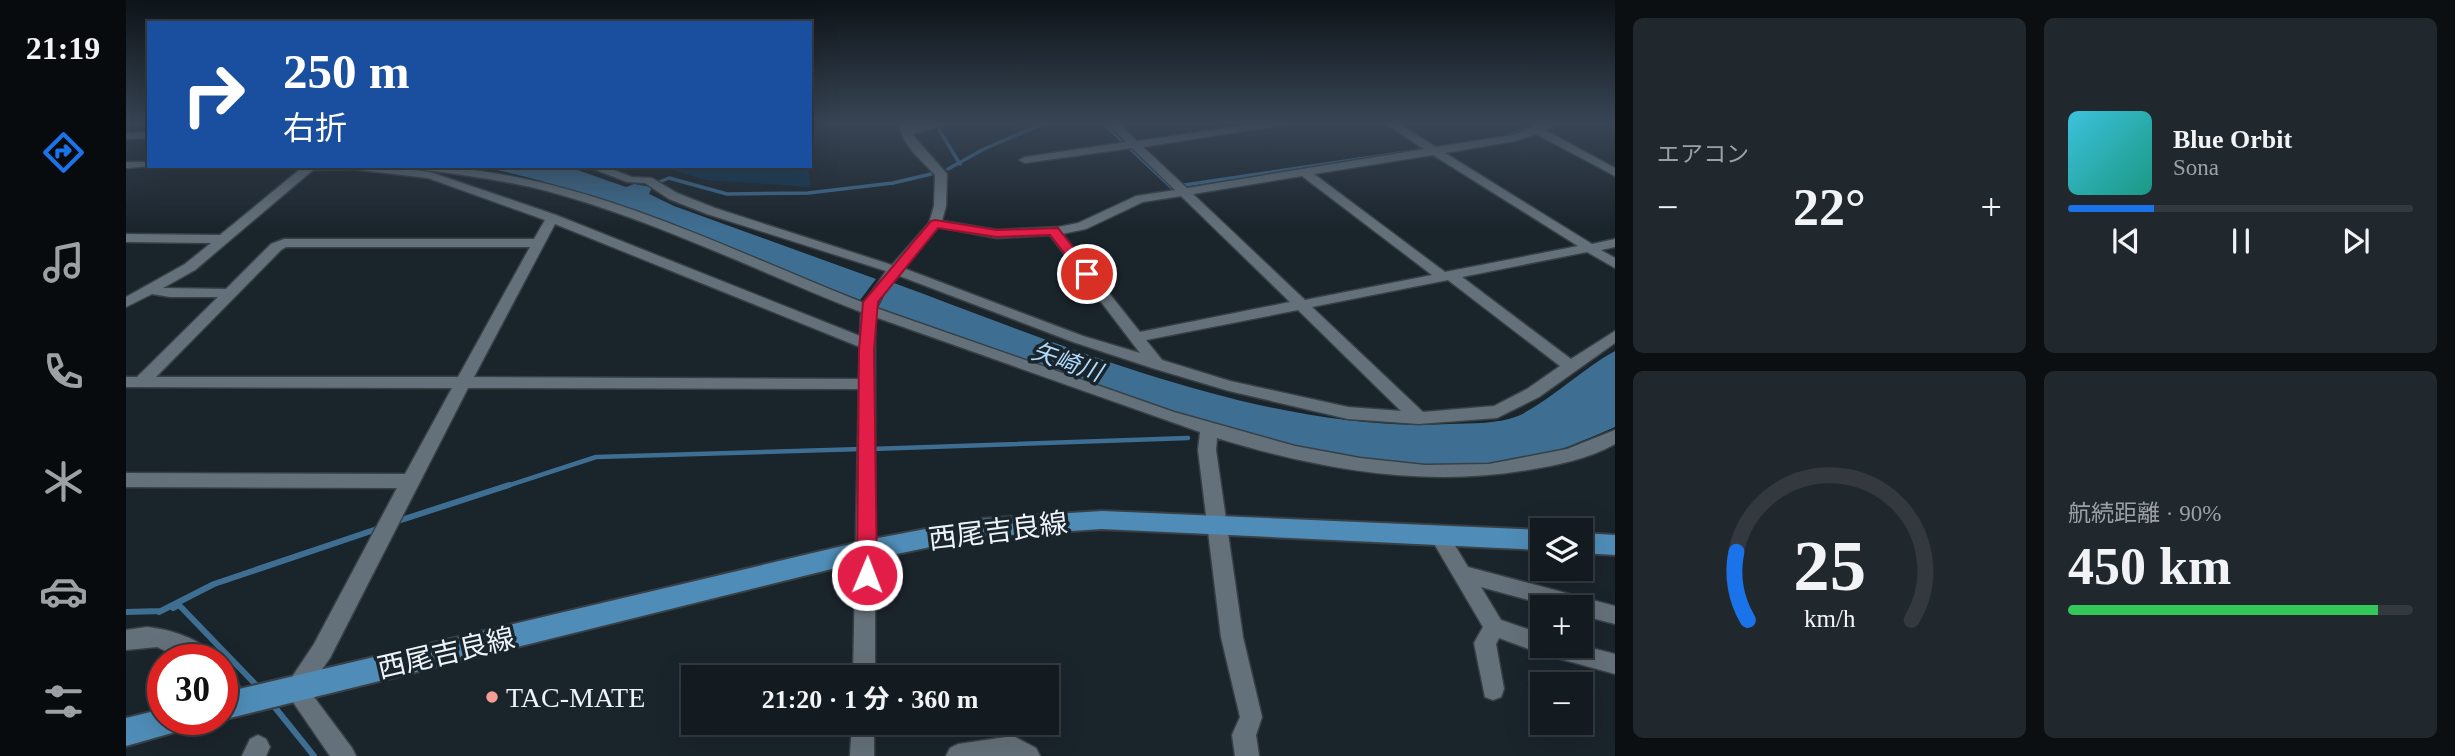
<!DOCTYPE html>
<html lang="ja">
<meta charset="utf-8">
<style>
body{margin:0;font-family:"Times New Roman","Noto Sans JP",serif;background:#21282d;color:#f1f3f6;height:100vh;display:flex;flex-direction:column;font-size:26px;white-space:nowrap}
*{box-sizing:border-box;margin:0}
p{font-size:23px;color:#9da1a5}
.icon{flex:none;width:38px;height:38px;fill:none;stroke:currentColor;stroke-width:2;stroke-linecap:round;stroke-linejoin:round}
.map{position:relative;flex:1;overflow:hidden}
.side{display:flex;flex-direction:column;gap:18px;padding:18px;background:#0b0f12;width:840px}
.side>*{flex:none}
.banner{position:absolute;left:21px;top:21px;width:665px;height:147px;border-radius:0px;box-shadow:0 7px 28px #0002,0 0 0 2px #33393e;background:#1a4fa0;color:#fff;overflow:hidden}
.buttons{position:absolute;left:1404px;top:518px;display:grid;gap:14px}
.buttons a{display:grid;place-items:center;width:63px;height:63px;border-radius:0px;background:#141b20;box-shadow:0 7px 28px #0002,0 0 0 2px #33393e;font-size:35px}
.speed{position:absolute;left:21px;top:644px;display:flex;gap:14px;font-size:35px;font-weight:700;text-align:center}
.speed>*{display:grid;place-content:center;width:91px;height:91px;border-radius:50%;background:#141b20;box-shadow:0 7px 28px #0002,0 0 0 2px #33393e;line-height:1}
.speed .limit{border:10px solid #d22;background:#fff;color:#111}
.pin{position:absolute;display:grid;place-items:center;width:60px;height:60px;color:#fff;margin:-30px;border:4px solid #fff;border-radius:50%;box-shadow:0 2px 7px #0007}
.me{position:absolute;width:77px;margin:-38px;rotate:1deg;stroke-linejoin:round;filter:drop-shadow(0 0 5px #0008)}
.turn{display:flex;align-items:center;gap:24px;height:147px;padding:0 21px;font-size:32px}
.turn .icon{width:91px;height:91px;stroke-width:2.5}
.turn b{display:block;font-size:49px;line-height:60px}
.big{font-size:52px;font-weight:700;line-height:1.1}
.side .card{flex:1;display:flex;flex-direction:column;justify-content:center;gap:10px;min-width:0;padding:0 24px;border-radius:10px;background:#21282d}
.side .dial{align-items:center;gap:0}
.dial svg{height:182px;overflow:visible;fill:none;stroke:#33393e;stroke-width:7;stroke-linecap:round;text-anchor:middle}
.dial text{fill:#f1f3f6;stroke:none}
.song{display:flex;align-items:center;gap:21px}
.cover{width:84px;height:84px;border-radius:10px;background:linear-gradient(135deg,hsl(190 70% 55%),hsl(170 70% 35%))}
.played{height:7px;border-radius:4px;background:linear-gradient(90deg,#1a73e8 25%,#33393e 25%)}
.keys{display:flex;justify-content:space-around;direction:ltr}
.heat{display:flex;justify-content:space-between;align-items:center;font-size:38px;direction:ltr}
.charge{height:10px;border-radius:5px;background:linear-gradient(90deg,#34c759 90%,#33393e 0)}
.side .tiles{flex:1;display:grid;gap:18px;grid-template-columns:repeat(2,1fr)}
.trip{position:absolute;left:555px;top:665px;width:378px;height:70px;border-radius:0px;background:#141b20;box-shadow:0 7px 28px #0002,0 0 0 2px #33393e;font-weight:700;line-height:70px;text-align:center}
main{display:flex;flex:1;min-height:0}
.tab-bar{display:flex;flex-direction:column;width:126px;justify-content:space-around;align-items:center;background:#080b0d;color:#9da1a5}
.tab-bar .icon{width:49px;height:49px}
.tab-bar .active{color:#1a73e8}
.tab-bar b{font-size:32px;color:#f1f3f6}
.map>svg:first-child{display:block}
.green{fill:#0e3652}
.water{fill:#3e6e92}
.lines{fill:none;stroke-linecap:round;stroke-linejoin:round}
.stream-far2{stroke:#3e6e92;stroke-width:3.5}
.stream-far1{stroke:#3e6e92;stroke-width:4.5}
.stream{stroke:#3e6e92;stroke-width:6}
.minor-casing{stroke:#384046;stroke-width:3}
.major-casing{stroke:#384046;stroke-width:4}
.minor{fill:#65717a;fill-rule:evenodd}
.major{fill:#4f8db8;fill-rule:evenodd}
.route{fill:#e11d48;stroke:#92132f;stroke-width:2}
.poi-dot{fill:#f59c95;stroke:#1a242b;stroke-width:2.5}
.labels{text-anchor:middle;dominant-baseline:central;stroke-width:7;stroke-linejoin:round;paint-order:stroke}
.water-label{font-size:24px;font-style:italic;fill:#b1dbfd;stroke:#1a242b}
.near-street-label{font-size:28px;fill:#edf4f9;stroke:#1a242b}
.near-poi-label{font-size:28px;fill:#edf4f9;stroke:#1a242b;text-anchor:start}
</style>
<main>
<nav class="tab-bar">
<b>21:19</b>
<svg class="icon active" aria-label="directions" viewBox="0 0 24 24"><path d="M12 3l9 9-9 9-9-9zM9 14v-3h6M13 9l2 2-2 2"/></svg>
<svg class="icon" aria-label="music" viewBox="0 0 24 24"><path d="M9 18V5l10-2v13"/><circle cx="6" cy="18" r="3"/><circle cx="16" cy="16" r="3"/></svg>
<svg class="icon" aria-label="phone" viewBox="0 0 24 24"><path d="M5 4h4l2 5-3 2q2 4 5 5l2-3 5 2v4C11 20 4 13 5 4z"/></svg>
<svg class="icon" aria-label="climate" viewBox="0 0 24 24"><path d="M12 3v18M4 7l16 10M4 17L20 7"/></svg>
<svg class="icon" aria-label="car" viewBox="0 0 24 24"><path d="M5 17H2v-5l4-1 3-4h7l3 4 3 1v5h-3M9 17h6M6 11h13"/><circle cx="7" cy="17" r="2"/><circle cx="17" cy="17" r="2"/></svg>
<svg class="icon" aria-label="filters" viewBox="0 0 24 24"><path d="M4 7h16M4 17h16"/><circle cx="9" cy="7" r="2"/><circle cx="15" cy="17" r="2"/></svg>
</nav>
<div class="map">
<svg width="1489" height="756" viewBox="0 0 1489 756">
<rect width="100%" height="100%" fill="#1a242b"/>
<path class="green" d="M533 166H682L685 187 581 180Z"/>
<path class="water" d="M352 166H440L500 187 508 184 526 187 523 194 548 206 750 279 734 300C610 252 483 192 352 166Z
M765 282C935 344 1141 434 1324 424 1345 423 1373 424 1392 416 1424 401 1457 368 1489 351V427C1456 441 1419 458 1384 463 1243 482 1102 432 971 387 898 361 825 335 751 310Z"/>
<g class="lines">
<path class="stream-far2" d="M976 122 1045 187 1301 149
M809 123 834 164
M1378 137 1407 127
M822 169 858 149 921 122
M528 184 543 178 601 194 682 193 767 183 805 174"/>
<path class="stream-far1" d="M745 449 1062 438
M378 487 470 457 736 449"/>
<path class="stream" d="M269 522 383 485
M47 608 53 605 132 687
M0 612 35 611
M33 612 88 584 254 528
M147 705 188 756"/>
<g class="minor-casing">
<path id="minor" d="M773 122H783L784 127 807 122H828L786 134 821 174 820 206 816 221 871 230 932 227 952 223 1010 196 1049 190 1006 148 899 163 893 160 899 157 1000 142 980 122H992L1011 141 1143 122H1174L1017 147 1061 188 1298 149 1257 122H1270L1310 147 1387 135 1419 122H1435L1419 130 1489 168V176L1410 134 1389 141 1319 153 1466 244 1489 239V247L1475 250 1489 258V268L1461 252 1336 277 1445 359 1489 331V343L1413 397 1371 418 1293 424 1222 419 1103 391 1026 368 947 342 771 275 760 288 750 308 1048 412 1169 446 1234 458 1299 465 1363 464 1441 449 1489 430V444C1462 459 1432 465 1402 470 1297 488 1191 469 1091 438L1090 450 1117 637 1136 717 1130 735 1133 756H1109L1106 735 1114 717 1095 637 1072 450 1074 432 749 317V677H727L733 389 342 388 204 658 182 689 226 748 230 756H204L158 689 188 644 271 488 0 487V473L279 474 326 388 0 387V377H11L92 297H44L26 294 0 307V297L59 264 85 243 0 242V234L94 235 178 166H257L304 172 430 215 734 336 735 312C631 271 528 220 421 191 378 180 333 174 289 169L283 166C442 166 593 246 738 303L760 271 581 214 543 199 519 183 501 182 460 166H477L506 177 526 178 551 193 589 208 766 265 803 223 808 206 809 175C792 156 777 147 773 122ZM1307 155 1452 246 1319 272 1188 174ZM225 169 302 178 419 220 408 239H158L145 244 100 289 37 288 69 270 187 170ZM1176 176 1306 275 1179 300 1067 194ZM1055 196 1164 302 1014 332 936 234 960 229 1017 202ZM429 224 734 347 733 379 348 377ZM812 227 871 238 924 235 1014 353 957 336 777 268ZM160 247H404L332 377H30L155 250ZM1322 280 1434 366 1401 389 1368 406 1297 412 1186 307ZM1172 310 1275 411 1222 407 1104 381 1036 360 1020 340Z
M23 132V138L0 139V133Z
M0 162H23V166H28L0 168Z
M1312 527 1319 529 1342 567 1489 606V624L1454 615V607H1428L1355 587 1375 620 1416 634V646L1454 645 1489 654V674L1416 654 1373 638 1370 644 1378 689 1375 697 1367 700 1359 697 1348 643 1357 627 1303 535 1305 529Z
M21 627C42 629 80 639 89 660H59L31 647 0 650V630Z
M96 668C113 674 120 696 113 713L105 716 96 711Z
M726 723H748V756H724Z
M132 735 140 739 144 747 140 756H116L124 739Z
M887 736 910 748 914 756H820L824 748 832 744Z"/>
</g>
<g class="major-casing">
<path id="major" d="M976 511 1416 530V550L976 529 852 537 742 560 96 720 93 719H96V693L742 540 852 519Z
M1454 533 1489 535V555L1454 553Z
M37 709V719H64L60 729 0 746V718Z"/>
</g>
<use href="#minor" class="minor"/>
<use href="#major" class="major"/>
</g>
<linearGradient id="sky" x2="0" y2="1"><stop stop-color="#0e1418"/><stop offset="0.54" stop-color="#384555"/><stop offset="1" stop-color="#384555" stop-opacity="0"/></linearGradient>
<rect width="1489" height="228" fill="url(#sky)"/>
<path class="route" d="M809 220 871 230 932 228 968 274 956 276 924 235 871 237 812 228 752 302 748 350 751 575 748 581 741 584 734 581 731 575 733 350 737 302 805 221Z"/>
<circle class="poi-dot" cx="366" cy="697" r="7"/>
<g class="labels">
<g class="water-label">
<text transform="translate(941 362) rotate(19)">矢崎川</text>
</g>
<g class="near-street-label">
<text transform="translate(872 531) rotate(-7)">西尾吉良線</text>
<text transform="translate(320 653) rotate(-13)">西尾吉良線</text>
</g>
<g class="near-poi-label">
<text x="380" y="697">TAC-MATE</text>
</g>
</g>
</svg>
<div class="buttons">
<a><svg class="icon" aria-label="layers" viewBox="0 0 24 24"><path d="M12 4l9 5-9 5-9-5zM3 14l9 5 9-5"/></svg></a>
<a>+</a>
<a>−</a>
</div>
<div class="speed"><div class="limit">30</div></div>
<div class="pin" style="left:961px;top:274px;background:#d93025"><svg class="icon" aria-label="arrive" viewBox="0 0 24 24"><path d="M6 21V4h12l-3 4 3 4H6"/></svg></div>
<svg class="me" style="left:741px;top:575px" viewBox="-20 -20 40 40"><circle r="17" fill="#e11d48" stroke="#fff" stroke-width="3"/><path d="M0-11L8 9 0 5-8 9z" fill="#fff"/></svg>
<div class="trip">21:20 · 1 分 · 360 m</div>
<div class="banner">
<div class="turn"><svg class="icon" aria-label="right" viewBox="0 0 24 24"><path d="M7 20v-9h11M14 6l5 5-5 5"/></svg><div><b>250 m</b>右折</div></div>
</div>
</div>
<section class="side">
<div class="tiles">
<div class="card"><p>エアコン</p>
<div class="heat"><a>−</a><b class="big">22°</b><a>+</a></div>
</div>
<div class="card">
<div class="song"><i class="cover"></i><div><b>Blue Orbit</b><p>Sona</p></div></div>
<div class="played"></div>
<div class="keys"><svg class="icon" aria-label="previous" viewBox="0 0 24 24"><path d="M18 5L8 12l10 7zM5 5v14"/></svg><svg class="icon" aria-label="pause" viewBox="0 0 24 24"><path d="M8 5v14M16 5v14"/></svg><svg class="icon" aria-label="next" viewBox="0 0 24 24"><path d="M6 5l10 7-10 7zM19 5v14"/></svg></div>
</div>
<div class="card dial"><svg viewBox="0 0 100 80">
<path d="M14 69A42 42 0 1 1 86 69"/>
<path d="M14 69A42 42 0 0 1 9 39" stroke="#1a73e8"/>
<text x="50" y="56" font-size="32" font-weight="700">25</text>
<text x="50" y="72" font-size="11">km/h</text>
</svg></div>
<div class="card"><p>航続距離 · 90%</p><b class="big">450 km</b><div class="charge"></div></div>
</div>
</section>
</main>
